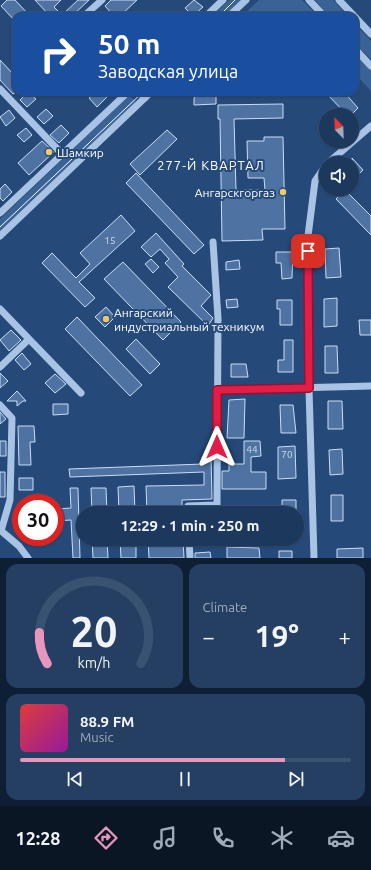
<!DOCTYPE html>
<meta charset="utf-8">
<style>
body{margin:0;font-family:Ubuntu,sans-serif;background:#253f62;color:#f1f3f6;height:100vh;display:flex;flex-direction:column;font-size:15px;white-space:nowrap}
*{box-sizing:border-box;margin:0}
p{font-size:13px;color:#a0acbb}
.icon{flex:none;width:22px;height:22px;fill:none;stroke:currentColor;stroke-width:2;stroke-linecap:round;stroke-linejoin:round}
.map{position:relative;height:558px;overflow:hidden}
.side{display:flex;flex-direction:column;gap:6px;padding:6px;background:#0f1f33;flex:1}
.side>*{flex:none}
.guide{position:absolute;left:12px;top:12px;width:347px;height:84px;border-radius:12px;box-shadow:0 1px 3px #0004,0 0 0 1px #3a5272;background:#1a4fa0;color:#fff;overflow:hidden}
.needle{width:26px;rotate:337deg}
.buttons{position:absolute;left:319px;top:108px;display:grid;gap:8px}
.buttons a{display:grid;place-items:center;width:40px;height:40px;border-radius:50%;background:#1c385c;box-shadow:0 1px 3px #0004,0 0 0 1px #3a5272;font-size:20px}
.speed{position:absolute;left:12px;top:494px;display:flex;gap:8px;font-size:20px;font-weight:700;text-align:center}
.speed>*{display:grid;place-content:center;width:52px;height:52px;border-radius:50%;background:#1c385c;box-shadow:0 1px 3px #0004,0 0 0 1px #3a5272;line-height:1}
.speed .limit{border:6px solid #d22;background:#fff;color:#111}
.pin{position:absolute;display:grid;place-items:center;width:34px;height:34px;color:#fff;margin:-17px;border-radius:8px;box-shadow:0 2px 6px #0006}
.me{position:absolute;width:44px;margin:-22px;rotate:0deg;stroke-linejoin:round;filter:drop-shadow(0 0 3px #0008)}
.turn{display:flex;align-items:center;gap:14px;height:84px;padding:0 20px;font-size:18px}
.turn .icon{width:52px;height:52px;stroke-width:2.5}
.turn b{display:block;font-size:28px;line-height:34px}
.big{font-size:30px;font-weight:700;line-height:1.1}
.side .card{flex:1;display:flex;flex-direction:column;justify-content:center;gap:6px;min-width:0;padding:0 14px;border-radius:12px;background:#253f62}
.side .dial{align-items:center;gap:0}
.dial svg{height:104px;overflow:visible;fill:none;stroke:#3a5272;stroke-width:7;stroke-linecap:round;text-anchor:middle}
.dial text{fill:#f1f3f6;stroke:none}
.song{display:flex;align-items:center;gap:12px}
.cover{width:48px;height:48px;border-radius:6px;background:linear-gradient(135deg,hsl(0 70% 55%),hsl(300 70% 35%))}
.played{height:4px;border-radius:2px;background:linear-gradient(90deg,#e797bd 80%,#3a5272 80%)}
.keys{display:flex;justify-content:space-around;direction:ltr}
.heat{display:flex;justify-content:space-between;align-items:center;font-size:22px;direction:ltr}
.side .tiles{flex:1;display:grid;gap:6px;grid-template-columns:1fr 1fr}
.card:last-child{grid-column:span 2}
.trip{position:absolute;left:76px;top:506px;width:228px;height:40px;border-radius:20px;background:#1c385c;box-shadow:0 1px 3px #0004,0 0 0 1px #3a5272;font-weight:700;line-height:40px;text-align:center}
.menu{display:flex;height:64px;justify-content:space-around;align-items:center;background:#0b1625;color:#a0acbb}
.menu .icon{width:28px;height:28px}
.menu .current{color:#e797bd}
.menu b{font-size:18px;color:#f1f3f6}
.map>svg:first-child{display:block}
.green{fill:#396397}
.building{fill:#4e73a3;stroke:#cbddf3}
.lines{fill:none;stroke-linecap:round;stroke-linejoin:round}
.minor{stroke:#a9c3e4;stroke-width:7}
.tram{stroke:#fff;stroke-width:1}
.route-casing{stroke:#92132f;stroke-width:10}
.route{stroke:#e11d48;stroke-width:7}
.poi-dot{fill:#edc96e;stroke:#254a7a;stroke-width:1.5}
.labels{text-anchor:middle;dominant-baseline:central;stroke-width:4;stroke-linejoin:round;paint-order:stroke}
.number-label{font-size:10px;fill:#d3dce8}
.poi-label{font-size:12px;fill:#fff;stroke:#254a7a;text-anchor:start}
.neighbourhood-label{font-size:13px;letter-spacing:1px;fill:#fff;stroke:#254a7a}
</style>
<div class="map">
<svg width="371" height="558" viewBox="0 0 371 558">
<rect width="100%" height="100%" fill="#254a7a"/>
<path class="green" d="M229 0H241L225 16H212Z
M259 0H302L318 16H300L291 11H284L265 16H242Z
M315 0H333L348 16H329Z
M355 24 371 41V59L355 44Z
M355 55 371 71V91L355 74Z
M130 95 136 102 0 232V219Z"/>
<path class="building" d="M7 0H15L30 16H16V22L1 6Z
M35 0H61L54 7 62 15 78 0H89L72 16H50Z
M111 0H137L120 16H114L105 6Z
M194 0 203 7 193 16 185 8Z
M0 60 16 77V92L13 94 0 80Z
M28 92 36 99 27 107 20 100Z
M96 92H102L107 97 97 107 89 98Z
M201 92H216V104L194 105V98Z
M325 92H344L358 108 351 115H347Z
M283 104V118L234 119 236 190H265L264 178H248L247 141H264V137H283L285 229H262L263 240 222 241 220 119H218V105Z
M46 109 53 116 44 124 37 117Z
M9 110 15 118 6 126 0 117Z
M61 125 69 133 59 143 50 135Z
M26 128 32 135 24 142 17 135Z
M167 130 177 139 140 175 130 164Z
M42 141 54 152 29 175 18 163Z
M352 158 363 170 352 181Z
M136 173 204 245 194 254 126 183Z
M5 184 12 192 3 201 0 198V189Z
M345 190 371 216V235L336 199Z
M121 215 135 231 79 282 95 298 85 307 42 263 52 253 76 278 90 264 80 253Z
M156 233 184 264 182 266 211 295 201 306 213 318 208 326 168 287 178 277 165 263 169 259 160 249 151 257 141 247Z
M339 248 341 277 326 278 325 249Z
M276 252H293L292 278 282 279 281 263H276Z
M151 259 159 267 153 273 145 264Z
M239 260 240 269 226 270V262Z
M123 262 181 322 163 340 104 279Z
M337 298V326L324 327V299Z
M237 299 238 307 227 308 226 300Z
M277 300H292V325H280V309H277Z
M106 307 115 317 105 327 95 317Z
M77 317 142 385 130 396 65 329Z
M359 320H371V335H360Z
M11 330 21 340 9 351 0 340Z
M136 339 160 364 150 374 126 349Z
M284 340H293V372H278V360H284Z
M325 346H337L338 373H325Z
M22 353 31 364 24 370 15 360Z
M231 364H246L248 377H231Z
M0 373 8 381 0 388Z
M55 374 66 384 55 393 45 383Z
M17 391 26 401H23L17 406V401H7Z
M245 399 244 438H227L229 400Z
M328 401H342L343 429H328Z
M53 404H68V414L53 415Z
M280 405H293L296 433H281Z
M0 412 6 419 0 424Z
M18 426H34L35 442H30L31 465H19Z
M0 441H6V456H0Z
M244 441H260L261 456 251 457V472H266V489H222V471H229V464H244Z
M295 446 296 478 278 479V447Z
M342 449 343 474 330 475 329 450Z
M202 457H211L212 499 182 500V513H147L146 486 204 485V472L70 477 69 469 203 464Z
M0 472H5V497H0Z
M19 478H33V490H19Z
M134 486 135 513H119L118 487Z
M70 488H78L80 558H73L71 520 55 521V509L71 508Z
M91 488H106L107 513H92Z
M331 495H343V521H331Z
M282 500H296V512H282Z
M92 539H107L108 558H93Z
M120 539H136V558H121Z
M148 539H183L184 558H149Z
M227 547 259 548 260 558H227Z
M363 548V558H337V549Z
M279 551H292V558H279Z
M210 552 211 558H195V553Z"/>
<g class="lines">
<path class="minor" d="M309 0 324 16
M339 0 354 16
M84 16 102 0
M206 16 223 0
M229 16 246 0
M355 17 371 34
M355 49 371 66
M0 89 62 154
M139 92 145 98
M328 163 371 126
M0 213 128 92
M0 236 151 92
M0 309 81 393
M0 367 28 340
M217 390 371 386
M0 405 12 418 10 500 1 531
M188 513V506L217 505 218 318 213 242
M0 530 19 546 28 558
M189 539 190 558
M314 558 309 389 308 236 315 181 326 165"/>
<path class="tram" d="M219 16 235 0
M0 227 143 92"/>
</g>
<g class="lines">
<g class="route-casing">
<path id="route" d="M217 447V390L309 388 308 251"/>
</g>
<use href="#route" class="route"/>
</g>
<g class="poi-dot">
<circle cx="49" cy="152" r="4"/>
<circle cx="283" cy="192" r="4"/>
<circle cx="106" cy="319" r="4"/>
</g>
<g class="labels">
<g class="number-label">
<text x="110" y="240">15</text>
<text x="252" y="449">44</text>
<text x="287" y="454">70</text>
</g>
<g class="poi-label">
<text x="57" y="152">Шамкир</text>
<text x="275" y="192" text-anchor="end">Ангарскгоргаз</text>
<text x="114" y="312">Ангарский<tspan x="114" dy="14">индустриальный техникум</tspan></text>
</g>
<g class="neighbourhood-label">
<text x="211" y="165">277-Й КВАРТАЛ</text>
</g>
</g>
</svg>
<div class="buttons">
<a><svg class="needle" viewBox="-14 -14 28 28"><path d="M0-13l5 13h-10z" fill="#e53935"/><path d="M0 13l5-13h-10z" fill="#a0acbb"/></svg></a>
<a><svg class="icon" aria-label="sound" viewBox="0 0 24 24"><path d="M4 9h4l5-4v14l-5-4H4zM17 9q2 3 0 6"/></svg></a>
</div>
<div class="speed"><div class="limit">30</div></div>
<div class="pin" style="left:308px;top:251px;background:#d93025"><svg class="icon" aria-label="arrive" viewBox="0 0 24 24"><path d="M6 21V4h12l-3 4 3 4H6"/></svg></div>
<svg class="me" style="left:217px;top:447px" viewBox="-20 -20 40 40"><path d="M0-17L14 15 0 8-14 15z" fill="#e11d48" stroke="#fff" stroke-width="4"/></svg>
<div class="trip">12:29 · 1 min · 250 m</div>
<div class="guide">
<div class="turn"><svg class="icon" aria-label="right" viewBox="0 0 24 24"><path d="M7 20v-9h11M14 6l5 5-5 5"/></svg><div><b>50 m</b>Заводская улица</div></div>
</div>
</div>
<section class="side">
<div class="tiles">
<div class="card dial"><svg viewBox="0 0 100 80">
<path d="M14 69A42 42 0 1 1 86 69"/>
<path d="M14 69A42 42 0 0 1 8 45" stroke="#e797bd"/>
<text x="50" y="56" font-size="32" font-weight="700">20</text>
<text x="50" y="72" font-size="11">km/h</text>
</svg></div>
<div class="card"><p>Climate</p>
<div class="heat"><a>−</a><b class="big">19°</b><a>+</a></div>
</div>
<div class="card">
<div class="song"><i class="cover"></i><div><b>88.9 FM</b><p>Music</p></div></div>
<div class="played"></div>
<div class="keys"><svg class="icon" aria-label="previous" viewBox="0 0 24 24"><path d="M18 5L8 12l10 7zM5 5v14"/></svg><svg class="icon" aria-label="pause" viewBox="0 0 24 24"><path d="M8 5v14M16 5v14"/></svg><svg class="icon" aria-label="next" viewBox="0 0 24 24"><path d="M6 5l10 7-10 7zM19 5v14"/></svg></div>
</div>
</div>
</section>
<nav class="menu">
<b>12:28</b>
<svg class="icon current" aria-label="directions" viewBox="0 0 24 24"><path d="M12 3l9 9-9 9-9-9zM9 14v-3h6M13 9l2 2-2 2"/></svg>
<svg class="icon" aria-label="music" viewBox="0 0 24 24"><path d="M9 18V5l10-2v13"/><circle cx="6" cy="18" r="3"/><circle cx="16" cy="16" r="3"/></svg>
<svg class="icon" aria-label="phone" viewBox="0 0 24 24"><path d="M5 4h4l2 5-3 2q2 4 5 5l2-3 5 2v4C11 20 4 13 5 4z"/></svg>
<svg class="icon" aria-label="climate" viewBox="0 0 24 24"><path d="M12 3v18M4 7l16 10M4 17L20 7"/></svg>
<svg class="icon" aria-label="car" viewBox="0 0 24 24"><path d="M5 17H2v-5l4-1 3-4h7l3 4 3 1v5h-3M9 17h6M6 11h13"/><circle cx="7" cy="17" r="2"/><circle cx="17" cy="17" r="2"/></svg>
</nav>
